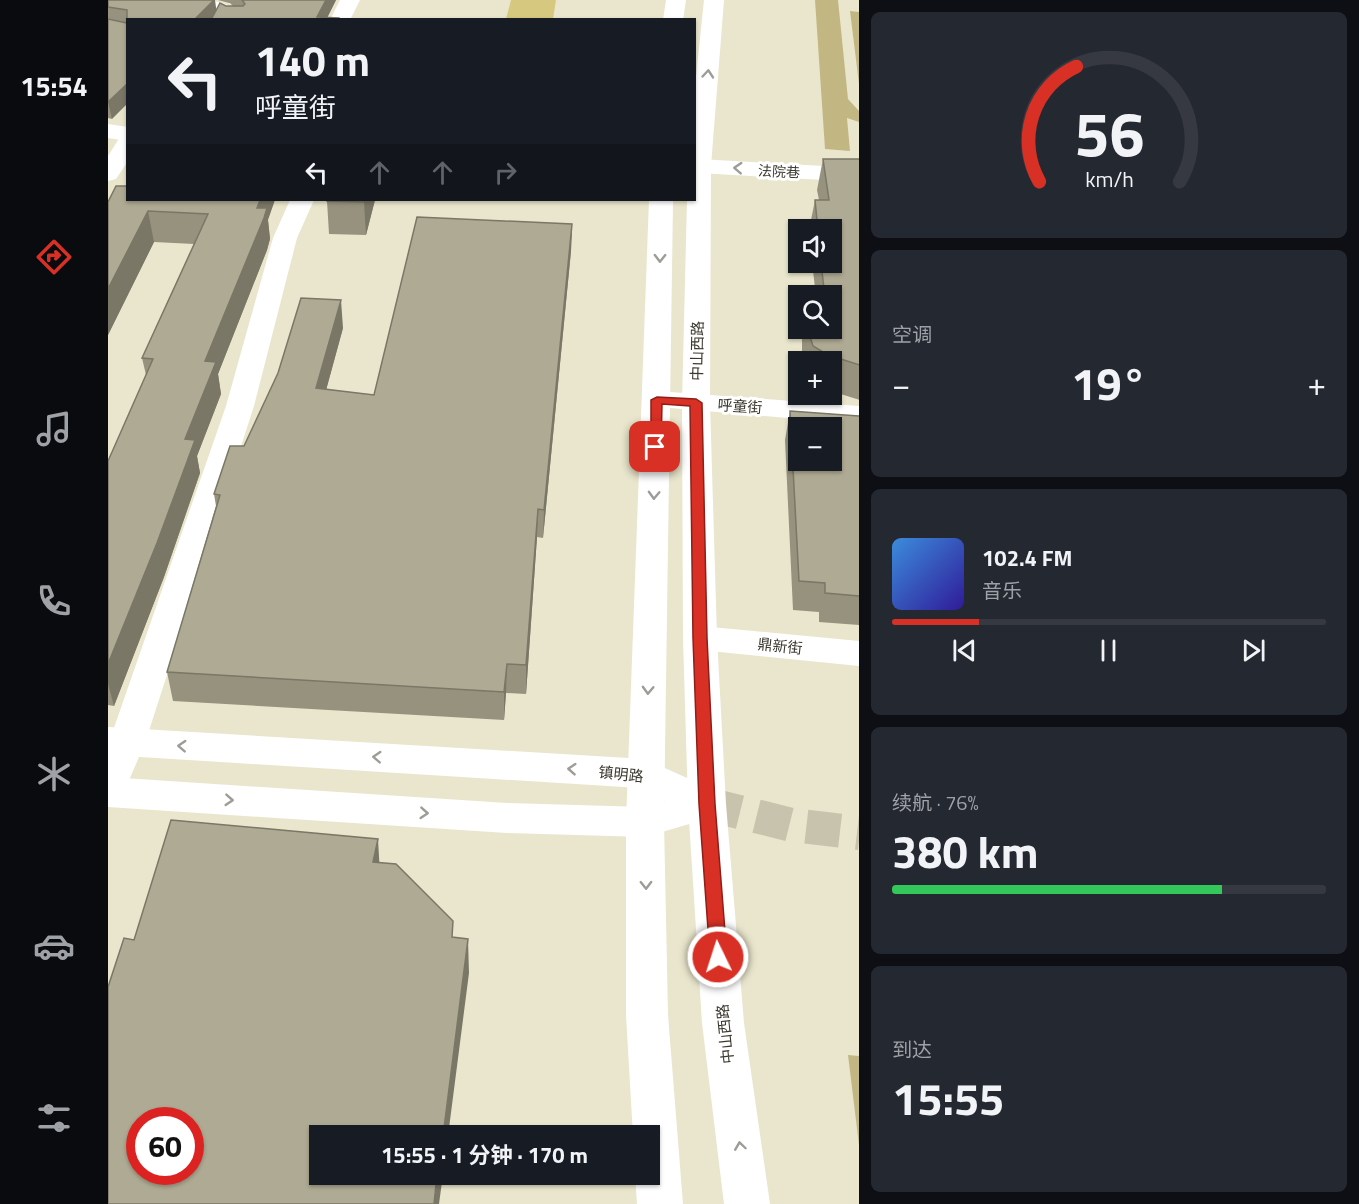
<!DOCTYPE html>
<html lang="zh">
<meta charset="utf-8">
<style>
body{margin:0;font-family:"Titillium Web","Noto Sans SC",sans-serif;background:#242831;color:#f1f3f6;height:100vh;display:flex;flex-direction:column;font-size:22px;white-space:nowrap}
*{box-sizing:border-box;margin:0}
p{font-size:20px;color:#9ea1a6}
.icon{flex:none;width:33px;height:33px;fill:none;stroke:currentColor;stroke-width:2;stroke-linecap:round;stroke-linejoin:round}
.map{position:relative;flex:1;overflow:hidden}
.sheet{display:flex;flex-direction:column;gap:12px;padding:12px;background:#0d0f14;width:500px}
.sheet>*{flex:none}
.hud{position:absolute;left:18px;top:18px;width:570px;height:183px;border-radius:0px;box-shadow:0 2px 4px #0004;background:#171b24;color:#f1f3f6;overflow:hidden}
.buttons{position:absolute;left:680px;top:219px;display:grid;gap:12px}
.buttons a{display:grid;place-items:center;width:54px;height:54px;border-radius:0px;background:#171b24;box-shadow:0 2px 4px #0004;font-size:30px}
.speed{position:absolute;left:18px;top:1107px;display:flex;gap:12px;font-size:30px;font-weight:700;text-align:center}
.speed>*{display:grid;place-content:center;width:78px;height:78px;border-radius:50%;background:#171b24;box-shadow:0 2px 4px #0004;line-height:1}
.speed .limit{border:9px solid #d22;background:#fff;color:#111}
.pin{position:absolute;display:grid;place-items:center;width:51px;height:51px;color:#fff;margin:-26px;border-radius:12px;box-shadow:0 3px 9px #0006}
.me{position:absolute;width:66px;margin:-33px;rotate:356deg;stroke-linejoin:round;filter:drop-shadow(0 0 4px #0008)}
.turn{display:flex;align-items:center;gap:21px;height:126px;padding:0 30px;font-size:27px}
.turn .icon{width:78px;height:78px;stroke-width:2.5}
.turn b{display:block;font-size:42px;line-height:51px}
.lanes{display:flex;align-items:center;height:57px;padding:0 30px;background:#0003;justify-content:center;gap:30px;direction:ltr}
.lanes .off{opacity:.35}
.big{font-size:45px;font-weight:700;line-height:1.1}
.sheet .tile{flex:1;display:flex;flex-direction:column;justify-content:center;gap:9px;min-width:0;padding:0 21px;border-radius:9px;background:#242831}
.sheet .dial{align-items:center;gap:0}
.dial svg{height:156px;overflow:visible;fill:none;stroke:#363941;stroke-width:7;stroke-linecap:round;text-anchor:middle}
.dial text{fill:#f1f3f6;stroke:none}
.song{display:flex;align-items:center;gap:18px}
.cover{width:72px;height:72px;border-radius:9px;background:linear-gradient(135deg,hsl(210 70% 55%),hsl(250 70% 35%))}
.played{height:6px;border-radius:3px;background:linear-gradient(90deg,#d93025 20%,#363941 20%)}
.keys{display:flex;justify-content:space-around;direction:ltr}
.heat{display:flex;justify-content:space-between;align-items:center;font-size:33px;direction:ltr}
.charge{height:9px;border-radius:4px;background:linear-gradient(90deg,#34c759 76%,#363941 0)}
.trip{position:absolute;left:201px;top:1125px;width:351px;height:60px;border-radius:0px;background:#171b24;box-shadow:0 2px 4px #0004;font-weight:700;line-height:60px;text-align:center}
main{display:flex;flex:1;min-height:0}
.tab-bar{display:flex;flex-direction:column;width:108px;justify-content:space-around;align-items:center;background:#090b0e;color:#9ea1a6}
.tab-bar .icon{width:42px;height:42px}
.tab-bar .on{color:#d93025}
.tab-bar b{font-size:27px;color:#f1f3f6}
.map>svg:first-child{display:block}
.green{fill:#c2b783}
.water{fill:#d7c87f}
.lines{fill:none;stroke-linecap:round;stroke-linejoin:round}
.pedestrian-tunnel{stroke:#c7c3ad;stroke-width:34;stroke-dasharray:34 17;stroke-linecap:butt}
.pedestrian{fill:#fff;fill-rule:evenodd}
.minor{fill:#fff;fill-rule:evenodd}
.tertiary{fill:#fff;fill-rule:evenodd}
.secondary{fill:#fff;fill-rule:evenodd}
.primary{fill:#fff;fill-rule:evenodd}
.wall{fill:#96927e}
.shaded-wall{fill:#7a7767}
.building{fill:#afaa93;stroke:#7a7767;stroke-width:1.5;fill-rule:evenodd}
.oneway{stroke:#9d9c97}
.route{fill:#d93025;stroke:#8d1f18;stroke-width:1.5}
.labels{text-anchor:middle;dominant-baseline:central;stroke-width:6;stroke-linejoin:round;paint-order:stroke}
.far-street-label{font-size:14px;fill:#3b392f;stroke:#fff}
.street-label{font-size:15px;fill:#3b392f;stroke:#fff}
</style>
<main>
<nav class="tab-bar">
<b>15:54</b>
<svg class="icon on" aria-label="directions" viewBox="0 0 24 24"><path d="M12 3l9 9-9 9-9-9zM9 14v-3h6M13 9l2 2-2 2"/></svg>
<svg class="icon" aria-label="music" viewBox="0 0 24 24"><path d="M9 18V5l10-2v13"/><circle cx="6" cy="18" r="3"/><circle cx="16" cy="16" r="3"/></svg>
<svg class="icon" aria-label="phone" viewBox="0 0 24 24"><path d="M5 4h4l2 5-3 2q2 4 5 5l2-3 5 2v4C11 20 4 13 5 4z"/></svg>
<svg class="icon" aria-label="climate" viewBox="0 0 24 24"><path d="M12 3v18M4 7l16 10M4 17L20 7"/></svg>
<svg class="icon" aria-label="car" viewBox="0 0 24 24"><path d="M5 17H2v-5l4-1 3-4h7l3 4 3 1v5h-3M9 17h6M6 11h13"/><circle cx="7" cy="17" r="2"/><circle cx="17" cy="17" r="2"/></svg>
<svg class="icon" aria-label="filters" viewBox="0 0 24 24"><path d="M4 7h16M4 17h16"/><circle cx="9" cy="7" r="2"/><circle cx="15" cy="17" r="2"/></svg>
</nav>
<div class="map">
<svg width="752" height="1204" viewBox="0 0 752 1204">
<rect width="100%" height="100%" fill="#eae6cd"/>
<path class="green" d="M707 0H730L740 99 751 111V122L739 118 742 151 717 149Z
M742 11 751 12V84Z
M740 1055 751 1056V1145Z"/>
<path class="water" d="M403 0H448L445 19H398Z"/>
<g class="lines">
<path class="pedestrian-tunnel" d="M599 804 684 825 752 833"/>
<path class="pedestrian" d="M82 0C104 0 123 0 137 20H120L106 10 84 3Z"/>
<path class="minor" d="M232 0H252L242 20H222Z
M20 135V161L8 179 0 181V156L12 137Z
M591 159 752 168V182L591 173 586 172V160Z
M182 200H206L189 238 146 406 37 743 13 799 0 804V745L118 406 165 238Z
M549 391 752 406V424L539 406 535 400 539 394Z
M592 626 752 641V666L592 650 580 647 575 638 580 629Z"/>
<path class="tertiary" d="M0 124 20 127V141L0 138Z"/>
<path class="secondary" d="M0 727 537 759 612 793 618 804 612 815 537 837 399 833 0 807V777L399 803 537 807 557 801 532 788 0 755Z"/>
<path class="primary" d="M558 0H578L575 20H555Z
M596 0H616L603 166 602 403 609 638 618 804 636 1023 662 1204H616L594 1023 580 804 575 638 574 403 579 200H586V96Z
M541 200H565L556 822 560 1015 575 1204H529L527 1174H542V1136H525L518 1015V822Z"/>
</g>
<path class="wall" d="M0 0 109 10 118 6H125L122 3H121L110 0H228L219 18 20 20 4 119 0 118Z
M715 159H752V400L723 391V362H694V328H723V296H698L699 288H707L704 262H723V230H701L707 200H711L709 190Z
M267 200 258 235 221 234 219 201Z
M0 202 160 220 162 239 159 250 110 374 113 394 89 456 92 473 56 577 6 706 0 705V461L38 375 34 358 86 244 46 242 0 335Z
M464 224 463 251 435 538 429 537 418 694 398 693 396 720 65 701 59 672 108 506 106 494 136 446 235 328 218 390 266 395Z
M682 411 752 416V625L711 622V612L685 610 677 440Z"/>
<path class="shaded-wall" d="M106 0H107L109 15 105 20H86Z
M218 0H228L218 20 209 17Z
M20 83V103L4 119 0 102Z
M152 200H167L160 220 162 239 159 250 110 374 113 394 89 456 92 473 56 577 6 706 0 684V664L77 439 97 361Z
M257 200H267L258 235 256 202Z
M40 211 46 242 0 335V289Z
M464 224 463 251 435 538 436 510Z
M233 300 235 328 211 416 208 388Z
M430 509 429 537 418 694V665Z
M399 664 398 693 396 720V692Z
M270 839 272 874 265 862Z
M360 939 361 973 340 1136H335Z
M329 1174H335L331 1204H326Z"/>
<path class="building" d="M0 0H106L86 20H20V83L0 102V19L19 23V10L0 7Z
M134 0H218L209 17 231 18V20H103L112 3 118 6H135L137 4Z
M715 159H752V365L720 355 705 346 700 331V328H723V296H699V288L716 289 713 262H723V230H710L707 200H721Z
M8 186H20V200H152L149 208H159L156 218 97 361 108 362 77 439 87 440 49 543 0 664V461L45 359 34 358 100 214 40 211 0 289V202Z
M219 200H257L256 202 219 201Z
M309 217 464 224 436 510 430 509 418 665 399 664 396 692 59 672 112 495 106 494 122 446H136L170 373 193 298 233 300 208 388 266 395Z
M682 411 752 416V596L717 593V583L691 581ZM690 428H723V460H690Z
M63 820 270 839 265 862 288 864 345 921 344 937 360 939 335 1136H212V1174H329L326 1204H0V987L16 938 26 940ZM32 1120H82V1172H32Z"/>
<defs><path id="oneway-chevron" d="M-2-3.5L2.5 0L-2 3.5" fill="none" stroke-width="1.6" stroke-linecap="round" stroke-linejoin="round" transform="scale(1.5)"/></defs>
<g class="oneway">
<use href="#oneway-chevron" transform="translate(600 74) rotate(-85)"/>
<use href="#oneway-chevron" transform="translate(630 168) rotate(-177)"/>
<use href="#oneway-chevron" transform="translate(552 258) rotate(91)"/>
<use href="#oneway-chevron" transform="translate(546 495) rotate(92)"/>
<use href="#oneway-chevron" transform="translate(540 690) rotate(92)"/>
<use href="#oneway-chevron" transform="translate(74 746) rotate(-177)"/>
<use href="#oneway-chevron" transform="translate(269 757) rotate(-177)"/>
<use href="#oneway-chevron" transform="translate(464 769) rotate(-176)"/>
<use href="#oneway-chevron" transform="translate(121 800) rotate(4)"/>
<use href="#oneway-chevron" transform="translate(316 813) rotate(4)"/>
<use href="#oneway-chevron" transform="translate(538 885) rotate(89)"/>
<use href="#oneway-chevron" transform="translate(632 1146) rotate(-98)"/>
</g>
<path class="route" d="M549 397 588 399 594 403 599 638 607 804 619 957 616 963 610 965 604 963 602 957 591 804 585 638 582 406 554 404 553 447 552 450H543V400Z"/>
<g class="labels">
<g class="far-street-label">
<text transform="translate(671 171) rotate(3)">法院巷</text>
</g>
<g class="street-label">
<text transform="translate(589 351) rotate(-89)">中山西路</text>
<text transform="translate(632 406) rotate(4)">呼童街</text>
<text transform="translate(672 646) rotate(6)">鼎新街</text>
<text transform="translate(513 774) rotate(6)">镇明路</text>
<text transform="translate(617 1034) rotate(-96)">中山西路</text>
</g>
</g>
</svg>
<div class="buttons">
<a><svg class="icon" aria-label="sound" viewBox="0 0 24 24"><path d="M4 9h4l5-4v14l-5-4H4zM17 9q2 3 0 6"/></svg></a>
<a><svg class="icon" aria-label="search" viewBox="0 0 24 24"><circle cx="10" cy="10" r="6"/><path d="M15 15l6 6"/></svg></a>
<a>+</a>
<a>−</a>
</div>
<div class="speed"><div class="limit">60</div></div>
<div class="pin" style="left:547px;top:447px;background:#d93025"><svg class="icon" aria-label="arrive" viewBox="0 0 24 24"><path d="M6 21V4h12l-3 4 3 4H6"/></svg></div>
<svg class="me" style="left:610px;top:957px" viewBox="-20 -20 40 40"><circle r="17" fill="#d93025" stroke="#fff" stroke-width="3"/><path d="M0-11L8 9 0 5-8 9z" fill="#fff"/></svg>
<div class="trip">15:55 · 1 分钟 · 170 m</div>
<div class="hud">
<div class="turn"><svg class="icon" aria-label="left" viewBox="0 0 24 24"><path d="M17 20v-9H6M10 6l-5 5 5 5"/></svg><div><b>140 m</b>呼童街</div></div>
<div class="lanes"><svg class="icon" aria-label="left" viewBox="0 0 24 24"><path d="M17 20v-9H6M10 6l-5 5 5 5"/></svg><svg class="icon off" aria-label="ahead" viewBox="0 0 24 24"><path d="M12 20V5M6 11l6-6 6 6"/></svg><svg class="icon off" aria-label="ahead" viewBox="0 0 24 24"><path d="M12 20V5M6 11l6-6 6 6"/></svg><svg class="icon off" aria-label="right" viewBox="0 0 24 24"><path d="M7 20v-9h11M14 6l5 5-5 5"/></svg></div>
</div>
</div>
<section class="sheet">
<div class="tile dial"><svg viewBox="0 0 100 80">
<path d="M14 69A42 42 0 1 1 86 69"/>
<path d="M14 69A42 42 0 0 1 33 10" stroke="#d93025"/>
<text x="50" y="56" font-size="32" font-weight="700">56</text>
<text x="50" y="72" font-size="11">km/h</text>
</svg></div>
<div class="tile"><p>空调</p>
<div class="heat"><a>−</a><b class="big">19°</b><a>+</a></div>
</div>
<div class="tile">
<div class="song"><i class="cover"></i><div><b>102.4 FM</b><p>音乐</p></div></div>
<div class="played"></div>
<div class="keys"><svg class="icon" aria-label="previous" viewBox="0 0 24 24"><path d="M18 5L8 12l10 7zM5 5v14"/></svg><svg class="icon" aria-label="pause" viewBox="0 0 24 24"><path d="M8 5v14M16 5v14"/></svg><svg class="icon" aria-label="next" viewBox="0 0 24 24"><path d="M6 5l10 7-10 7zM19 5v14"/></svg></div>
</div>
<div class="tile"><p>续航 · 76%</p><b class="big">380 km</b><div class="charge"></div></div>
<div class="tile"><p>到达</p><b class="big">15:55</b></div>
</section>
</main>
